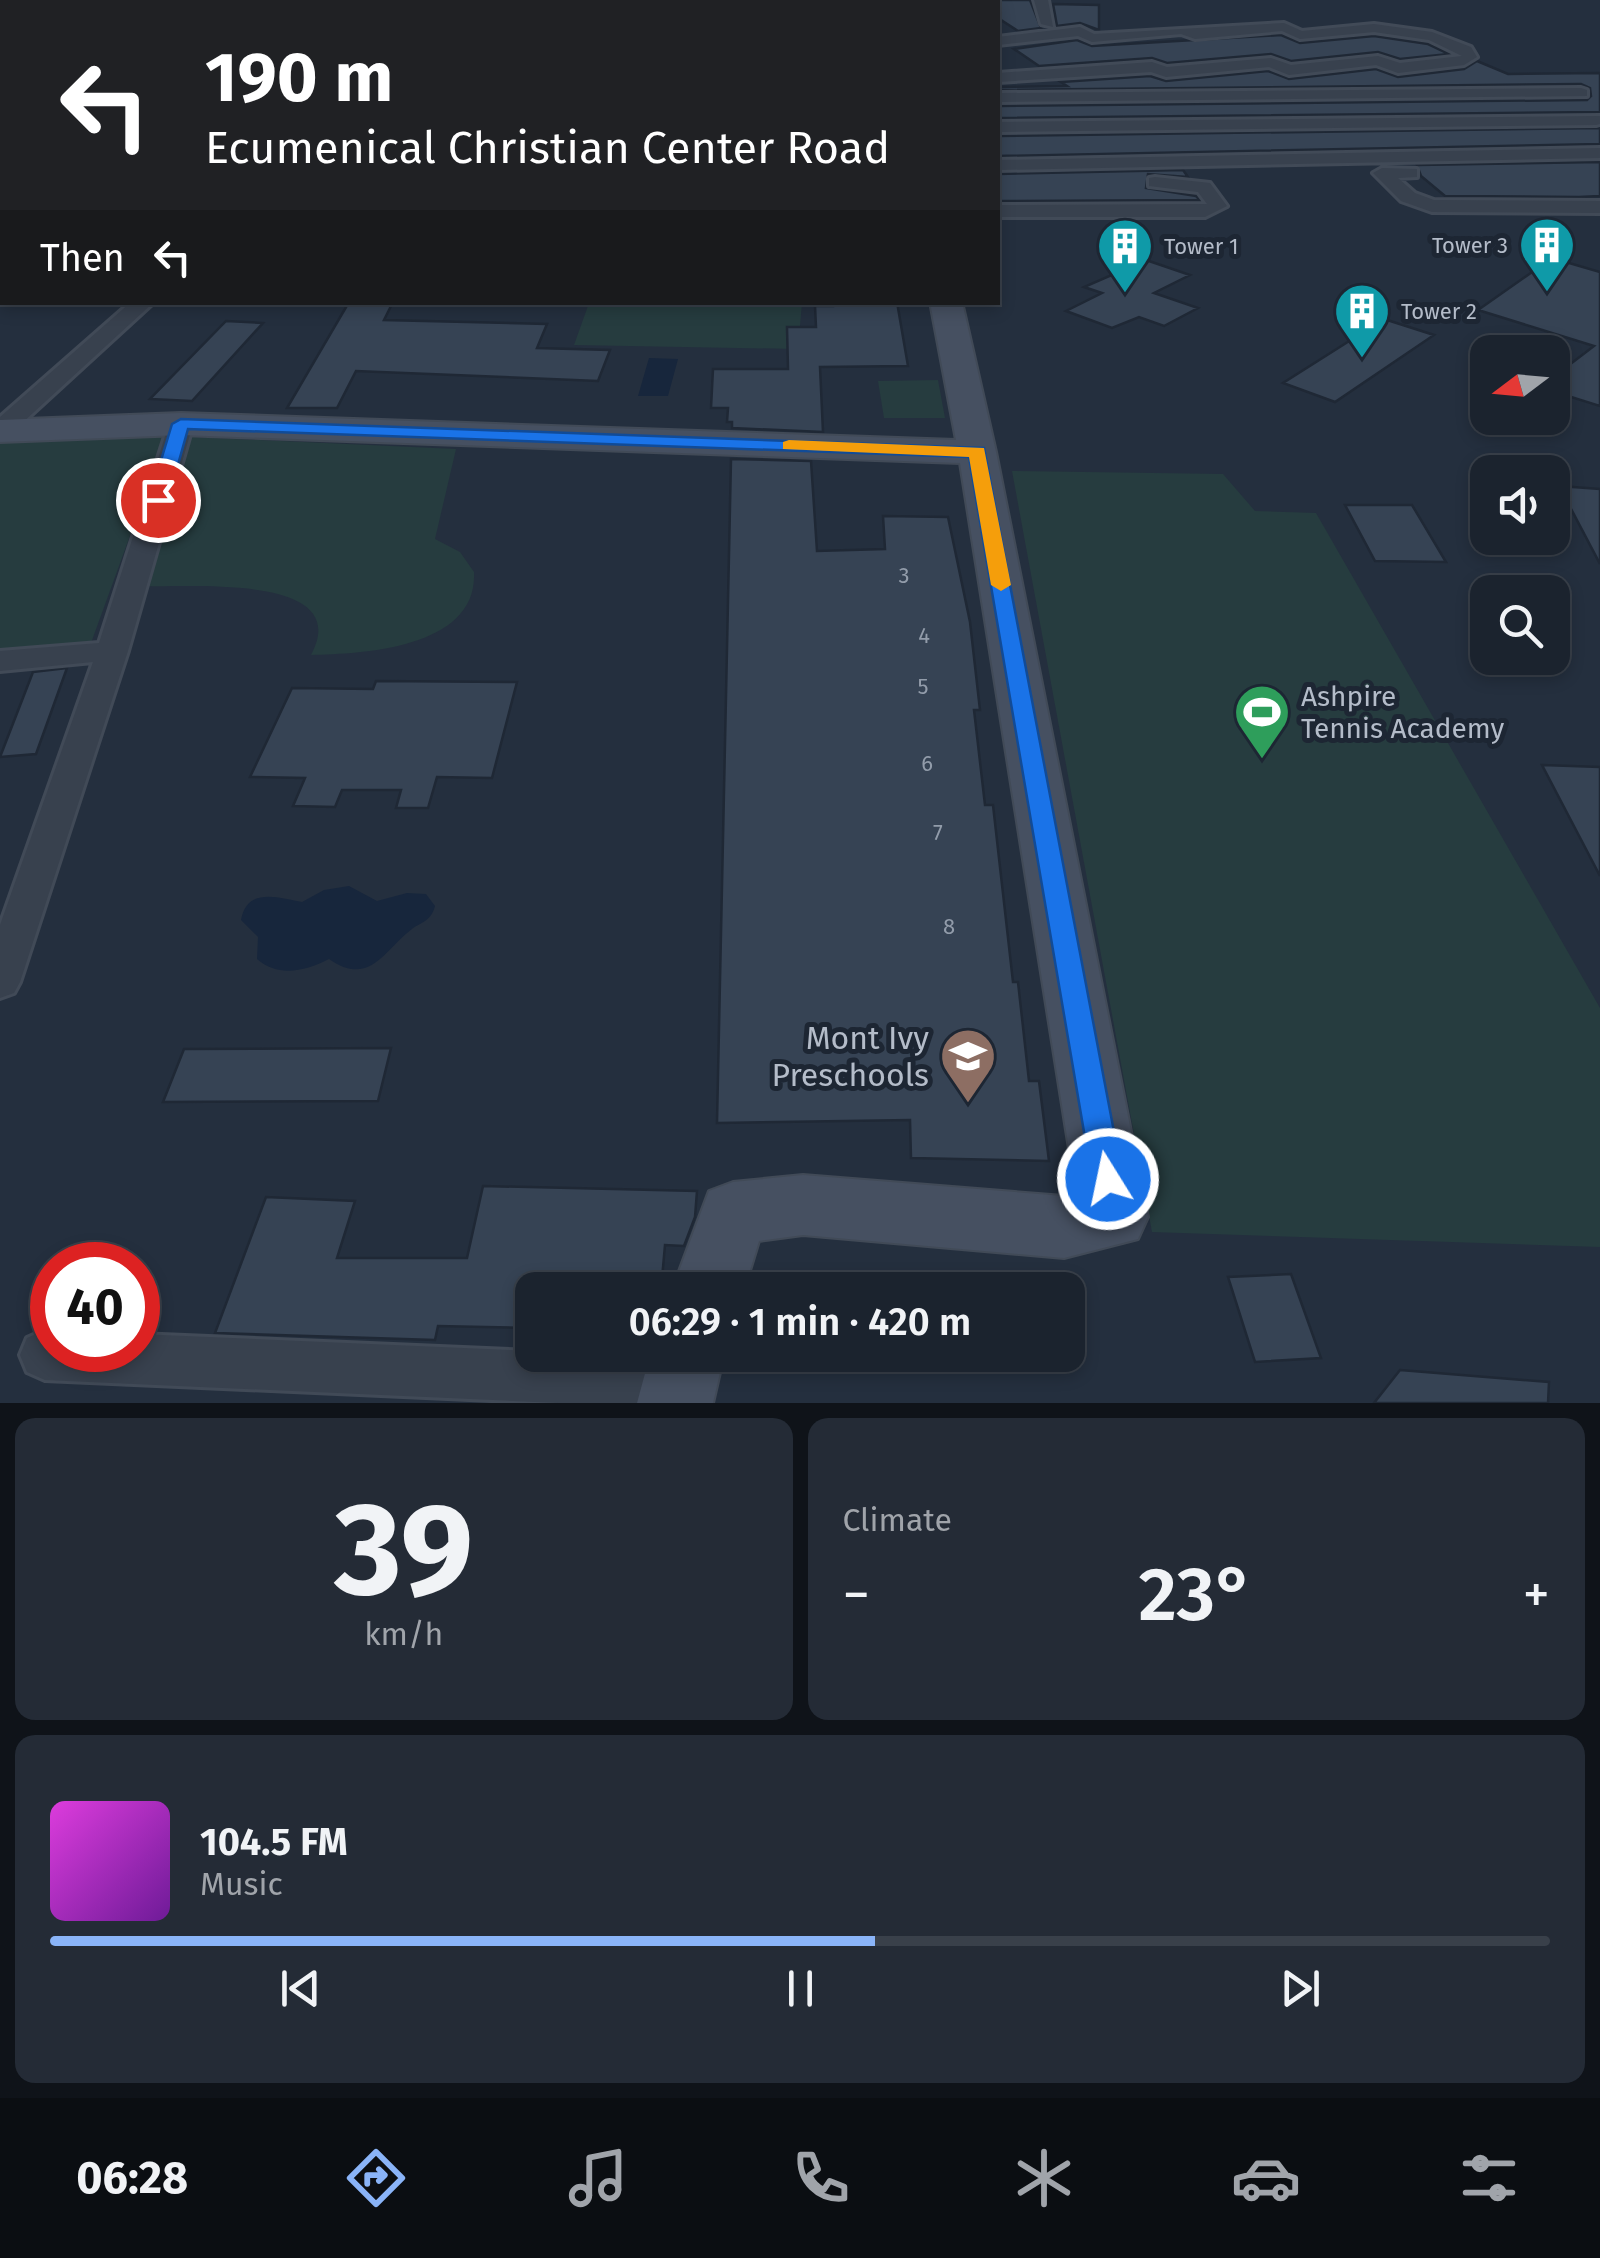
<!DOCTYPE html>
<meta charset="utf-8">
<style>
body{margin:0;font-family:"Fira Sans",sans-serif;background:#242b36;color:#f1f3f6;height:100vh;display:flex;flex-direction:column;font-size:38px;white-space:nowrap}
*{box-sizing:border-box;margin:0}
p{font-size:32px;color:#a0a4aa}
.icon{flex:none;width:55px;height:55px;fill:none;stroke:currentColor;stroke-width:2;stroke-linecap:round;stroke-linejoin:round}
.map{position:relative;height:1403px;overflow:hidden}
.sheet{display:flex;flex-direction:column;gap:15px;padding:15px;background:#0f1319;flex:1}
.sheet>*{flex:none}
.hud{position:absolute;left:0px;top:0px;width:1000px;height:305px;box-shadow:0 5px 15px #0003,0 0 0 2px #39404a;background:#202124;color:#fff;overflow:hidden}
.needle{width:65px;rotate:254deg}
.tools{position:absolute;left:1470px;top:335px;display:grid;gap:20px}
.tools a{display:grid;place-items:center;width:100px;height:100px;border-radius:20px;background:#1b232e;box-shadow:0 5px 15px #0003,0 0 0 2px #39404a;font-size:50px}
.speed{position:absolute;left:30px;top:1242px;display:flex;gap:20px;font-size:50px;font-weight:700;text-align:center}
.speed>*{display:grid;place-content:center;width:130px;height:130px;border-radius:50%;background:#1b232e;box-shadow:0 5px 15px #0003,0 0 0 2px #39404a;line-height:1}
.speed .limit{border:15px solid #d22;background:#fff;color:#111}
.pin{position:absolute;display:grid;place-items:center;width:85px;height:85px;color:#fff;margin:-42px;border:5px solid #fff;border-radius:50%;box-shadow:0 2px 10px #0007}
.me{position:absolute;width:110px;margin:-55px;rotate:350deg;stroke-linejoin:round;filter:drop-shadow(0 0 8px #0008)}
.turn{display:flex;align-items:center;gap:35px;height:210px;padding:0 40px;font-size:45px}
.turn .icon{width:130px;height:130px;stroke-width:2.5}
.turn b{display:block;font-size:70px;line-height:85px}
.then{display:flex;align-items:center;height:95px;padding:0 40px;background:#0003;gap:20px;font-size:38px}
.big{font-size:75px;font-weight:600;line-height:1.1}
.sheet .card{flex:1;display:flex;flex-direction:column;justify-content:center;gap:15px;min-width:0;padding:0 35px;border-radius:20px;background:#242b36}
.sheet .dial{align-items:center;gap:0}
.dial b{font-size:130px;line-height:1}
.song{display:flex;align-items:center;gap:30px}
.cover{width:120px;height:120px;border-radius:15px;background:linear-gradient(135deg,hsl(300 70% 55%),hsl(280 70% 35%))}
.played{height:10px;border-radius:5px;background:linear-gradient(90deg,#8ab4f8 55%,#39404a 55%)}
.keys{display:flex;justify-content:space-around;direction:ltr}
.heat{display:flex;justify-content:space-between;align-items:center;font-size:55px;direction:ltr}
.sheet .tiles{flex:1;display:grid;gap:15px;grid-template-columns:1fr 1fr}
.card:last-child{grid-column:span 2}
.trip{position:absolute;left:515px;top:1272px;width:570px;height:100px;border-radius:20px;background:#1b232e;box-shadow:0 5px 15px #0003,0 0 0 2px #39404a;font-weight:600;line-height:100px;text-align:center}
.tab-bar{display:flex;height:160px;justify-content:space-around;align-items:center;background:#0b0e12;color:#a0a4aa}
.tab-bar .icon{width:70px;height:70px}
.tab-bar .selected{color:#8ab4f8}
.tab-bar b{font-size:45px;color:#f1f3f6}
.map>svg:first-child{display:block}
.green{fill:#263c3f}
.water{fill:#17263c}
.building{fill:#364354;stroke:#1f2835;stroke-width:2.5}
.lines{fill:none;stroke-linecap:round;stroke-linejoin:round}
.street-casing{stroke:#414a57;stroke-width:6}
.secondary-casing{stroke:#414a57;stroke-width:4}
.street{fill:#38414e;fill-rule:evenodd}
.secondary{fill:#465061;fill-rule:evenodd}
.route{fill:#1a73e8;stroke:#114b97;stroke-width:2.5}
.slow{fill:#f59e0b}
.labels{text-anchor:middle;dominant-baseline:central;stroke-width:10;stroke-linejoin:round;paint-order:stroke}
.far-poi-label{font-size:22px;fill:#b4bcc9;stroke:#1d2633;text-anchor:start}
.number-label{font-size:22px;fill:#929caa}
.poi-label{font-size:28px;fill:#b4bcc9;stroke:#1d2633;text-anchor:start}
.near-poi-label{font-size:32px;fill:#b4bcc9;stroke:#1d2633;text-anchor:end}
</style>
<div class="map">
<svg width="1600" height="1403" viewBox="0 0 1600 1403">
<rect width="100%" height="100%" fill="#242f3e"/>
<path class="green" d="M589 303H802L798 349 574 345Z
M938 380 945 418H884L878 381Z
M168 431 91 643 0 651V438Z
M191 437 456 449 435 539 460 552 474 572C478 648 364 654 311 655 355 573 189 588 146 586Z
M1012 471 1223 474 1255 511 1316 513 1600 1008V1247L1152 1232Z"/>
<path class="water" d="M231 0H704V2Z
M649 358 678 359 668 396H638Z
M349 886 377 901 407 893 426 894 435 906C431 921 423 921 412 929 385 949 370 988 329 959 305 971 279 978 257 959L258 937 241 920C247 886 280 898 302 902L324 890Z"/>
<path class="building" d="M970 0H1030L1041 28 1018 31 998 18V2Z
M1053 4 1099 5V30L1080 23 1057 26Z
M1281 35 1300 43 1374 36 1428 44 1449 54 1400 59 1378 52 1291 61 1271 54 1167 63 1152 58 1039 66 1014 49 1077 40 1092 46Z
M1477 61 1508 74 1600 73V112L998 118V106L1587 100 1591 96 1590 88 1581 84 998 90V87L1067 86 1061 82 1150 76 1166 81 1268 71 1289 79 1376 69 1398 77 1464 69Z
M1600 128V144L998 156V136Z
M1600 162V196L1579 197 1445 196 1421 176 1417 165Z
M1183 170 1188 177 1148 174 1146 188 1196 196 1200 200 998 201V174Z
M1552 258 1600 272V406L1552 391V378L1594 346 1478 310Z
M1146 260 1190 275 1154 293 1198 308 1164 326 1139 317 1112 328 1066 311 1102 293 1084 287Z
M349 302H393L384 320 547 324 537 348 610 350 598 381 356 371 337 408H287Z
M833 302H897L908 366 820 367 823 432 732 428V422H727L728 408H711L713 369H788L787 327H816L815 306H833Z
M1384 319 1434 335 1335 402 1283 383Z
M226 321 263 323 192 401 150 399Z
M731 459 811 461 817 551 885 549 883 516 948 517 970 622 980 710H974L985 805H993L1013 982H1018L1029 1081H1039L1049 1161 911 1158 910 1120 717 1123Z
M1559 486 1600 489V564Z
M1345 505H1412L1446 562 1375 561Z
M67 668 36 754 0 757 33 672Z
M376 681 517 682 492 778 437 777 428 808H396L401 790H342L335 807 293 806 305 778 250 777 292 688 373 689Z
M1542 765 1600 767V876Z
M391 1048 378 1101 163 1102 184 1049Z
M483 1186 697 1191 695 1217 684 1246 665 1245 661 1290H532V1328L438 1326 435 1340 215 1333 266 1197 355 1201 337 1258H467Z
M1291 1274 1321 1358 1255 1362 1228 1277Z
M1400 1370 1549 1382 1548 1403H1374Z"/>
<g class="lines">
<g class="street-casing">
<path id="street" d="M1034 0H1048L1053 27 1041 24Z
M1284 23 1302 31 1374 24 1432 32 1471 47 1477 57 1464 65 1398 73 1376 65 1289 75 1269 67 1166 77 1151 72 998 82V73L1152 62 1167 67 1271 58 1291 65 1378 56 1400 63 1462 56 1429 40 1374 32 1300 39 1282 31 1195 39 1181 34 1092 42 1078 36 998 45V37L1080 27 1094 34Z
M1581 88 1587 90V96L998 102V94L1002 93Z
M1600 116V124L1596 125 998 132V122Z
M1600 148V158L998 170V160Z
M1382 168 1417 169V177L1398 178 1415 193 1434 200 1600 201V213L1432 212 1401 201 1373 173Z
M1155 177 1210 183 1227 206 1205 217H998V205L1207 204 1198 192 1149 186V178Z
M0 202H2V214H0Z
M131 302H154L9 435 0 438V417Z
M181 417 193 424 128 651 20 982 14 993 0 998V925L93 662 0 671V651L99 643 169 424Z
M45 1330 52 1331V1350H138V1334L532 1351V1355L678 1358 696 1365 704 1383 696 1401 691 1403H558L45 1380 27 1372 20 1355 27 1338Z"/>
</g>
<g class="secondary-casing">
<path id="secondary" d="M715 0H735V2H716Z
M930 302H962L996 452 1148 1217 1138 1239 1064 1258 803 1235 759 1241 744 1290H672L709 1191 733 1182 803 1175 1064 1196 1076 1193 960 463 181 435 0 442V420L181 413 956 440Z
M650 1355H724L713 1403H637Z"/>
</g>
<use href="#street" class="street"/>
<use href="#secondary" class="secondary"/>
</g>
<path class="route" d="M181 419 984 448 1123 1179 1119 1189 1108 1193 1096 1189 1092 1179 969 457 188 429 168 500 165 503H152L149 500 172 424Z"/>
<path class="slow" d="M789 440 984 448 1011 585 1001 591 991 585 969 457 783 449V442Z"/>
<defs>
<g id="building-pin" transform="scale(2.875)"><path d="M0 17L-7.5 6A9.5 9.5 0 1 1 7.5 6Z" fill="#0f9aa8" stroke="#1d2633"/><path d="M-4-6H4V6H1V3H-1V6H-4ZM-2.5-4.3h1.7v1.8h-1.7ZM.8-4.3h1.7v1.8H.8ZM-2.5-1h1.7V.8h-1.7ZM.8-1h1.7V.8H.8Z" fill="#fff"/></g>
<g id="stadium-pin" transform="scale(2.875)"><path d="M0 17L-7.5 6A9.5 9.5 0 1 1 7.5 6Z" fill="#2e9e5b" stroke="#1d2633"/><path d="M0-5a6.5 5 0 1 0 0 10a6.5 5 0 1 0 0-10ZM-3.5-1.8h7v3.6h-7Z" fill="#fff"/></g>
<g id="school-pin" transform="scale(2.875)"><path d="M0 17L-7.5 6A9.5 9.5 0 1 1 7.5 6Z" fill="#8d6e63" stroke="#1d2633"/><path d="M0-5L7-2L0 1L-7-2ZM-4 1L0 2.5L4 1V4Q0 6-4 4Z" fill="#fff"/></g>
</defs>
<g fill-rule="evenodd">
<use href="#building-pin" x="1547" y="245"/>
<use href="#building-pin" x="1125" y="246"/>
<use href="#building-pin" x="1362" y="311"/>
<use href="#stadium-pin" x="1262" y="712"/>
<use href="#school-pin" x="968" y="1056"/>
</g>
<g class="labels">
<g class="far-poi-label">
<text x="1508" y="245" text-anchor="end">Tower 3</text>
<text x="1164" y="246">Tower 1</text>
<text x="1401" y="311">Tower 2</text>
</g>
<g class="number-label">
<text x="904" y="575">3</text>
<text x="924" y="635">4</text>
<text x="923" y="686">5</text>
<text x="927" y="763">6</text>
<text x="938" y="832">7</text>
<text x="949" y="926">8</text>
</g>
<g class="poi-label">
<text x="1301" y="696">Ashpire<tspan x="1301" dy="32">Tennis Academy</tspan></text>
</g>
<g class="near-poi-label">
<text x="929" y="1038">Mont Ivy<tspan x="929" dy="37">Preschools</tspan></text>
</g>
</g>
</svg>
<div class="tools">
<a><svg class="needle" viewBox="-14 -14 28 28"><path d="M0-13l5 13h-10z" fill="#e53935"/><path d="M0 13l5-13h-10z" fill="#a0a4aa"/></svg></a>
<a><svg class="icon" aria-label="sound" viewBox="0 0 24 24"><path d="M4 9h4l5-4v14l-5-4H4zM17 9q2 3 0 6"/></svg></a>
<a><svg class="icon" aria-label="search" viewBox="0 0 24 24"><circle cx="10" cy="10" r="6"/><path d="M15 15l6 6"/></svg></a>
</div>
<div class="speed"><div class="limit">40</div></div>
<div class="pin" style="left:158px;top:500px;background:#d93025"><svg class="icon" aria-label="arrive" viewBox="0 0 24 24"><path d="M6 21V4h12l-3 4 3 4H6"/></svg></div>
<svg class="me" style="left:1108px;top:1179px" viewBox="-20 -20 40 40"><circle r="17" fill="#1a73e8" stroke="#fff" stroke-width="3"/><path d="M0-11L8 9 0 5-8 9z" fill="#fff"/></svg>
<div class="trip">06:29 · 1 min · 420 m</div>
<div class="hud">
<div class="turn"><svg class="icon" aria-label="left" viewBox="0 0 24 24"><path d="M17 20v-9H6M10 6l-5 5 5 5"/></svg><div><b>190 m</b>Ecumenical Christian Center Road</div></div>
<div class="then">Then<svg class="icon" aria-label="left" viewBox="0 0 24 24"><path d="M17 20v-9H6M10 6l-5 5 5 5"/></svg></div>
</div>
</div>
<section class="sheet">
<div class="tiles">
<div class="card dial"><b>39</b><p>km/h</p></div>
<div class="card"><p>Climate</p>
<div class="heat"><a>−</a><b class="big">23°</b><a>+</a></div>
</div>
<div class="card">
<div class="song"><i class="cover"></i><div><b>104.5 FM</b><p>Music</p></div></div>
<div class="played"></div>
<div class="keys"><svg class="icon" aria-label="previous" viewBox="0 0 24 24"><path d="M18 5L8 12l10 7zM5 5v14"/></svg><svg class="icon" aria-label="pause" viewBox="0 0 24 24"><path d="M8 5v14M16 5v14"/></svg><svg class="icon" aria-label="next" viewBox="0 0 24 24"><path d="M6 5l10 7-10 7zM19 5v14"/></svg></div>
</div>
</div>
</section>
<nav class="tab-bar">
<b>06:28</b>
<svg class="icon selected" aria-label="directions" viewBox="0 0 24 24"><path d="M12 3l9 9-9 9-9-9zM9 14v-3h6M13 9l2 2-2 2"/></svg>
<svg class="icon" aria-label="music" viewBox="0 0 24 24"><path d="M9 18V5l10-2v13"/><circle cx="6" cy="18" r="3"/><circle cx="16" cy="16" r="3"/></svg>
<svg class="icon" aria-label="phone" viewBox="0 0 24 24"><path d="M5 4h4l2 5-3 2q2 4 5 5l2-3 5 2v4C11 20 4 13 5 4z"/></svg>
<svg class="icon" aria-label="climate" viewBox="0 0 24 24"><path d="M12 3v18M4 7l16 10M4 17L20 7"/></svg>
<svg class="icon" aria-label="car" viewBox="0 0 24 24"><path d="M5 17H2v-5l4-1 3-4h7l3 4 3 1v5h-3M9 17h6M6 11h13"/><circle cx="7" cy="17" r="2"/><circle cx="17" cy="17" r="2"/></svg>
<svg class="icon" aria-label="filters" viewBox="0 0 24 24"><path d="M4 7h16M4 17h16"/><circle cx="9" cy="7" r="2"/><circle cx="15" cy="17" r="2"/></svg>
</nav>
